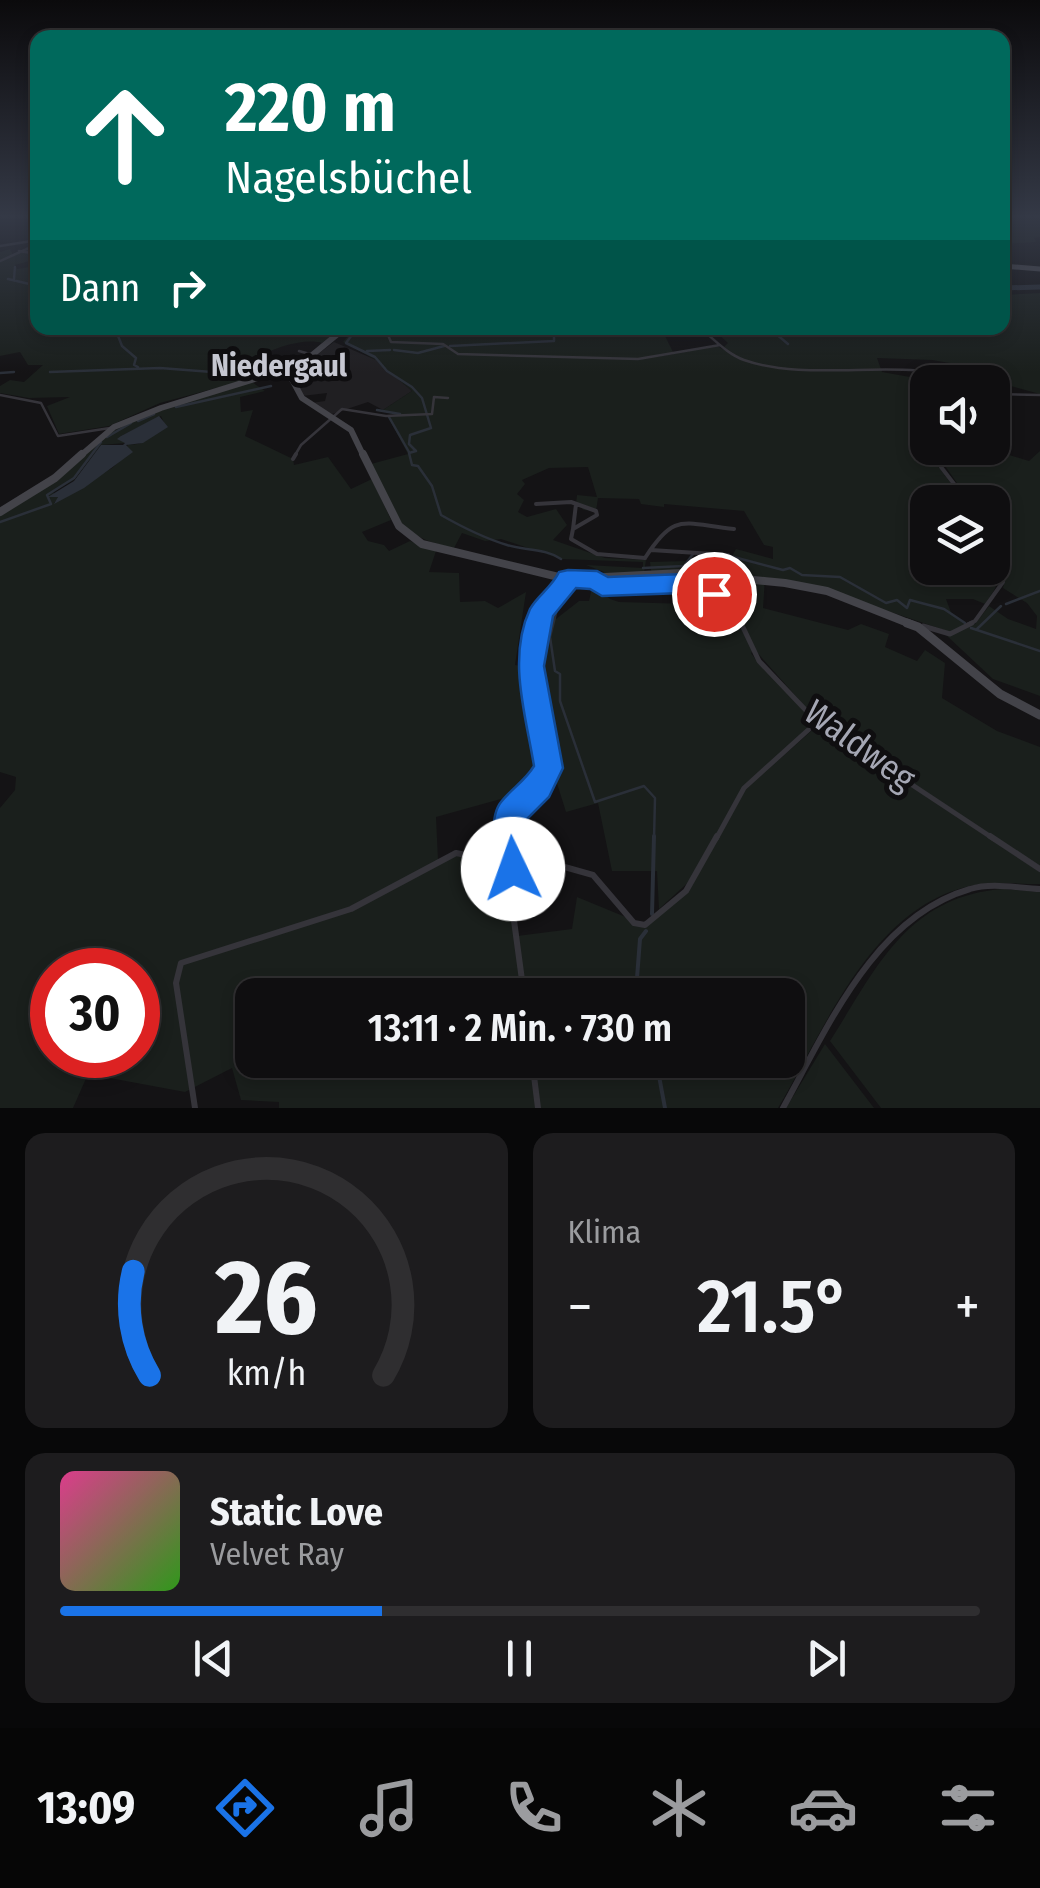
<!DOCTYPE html>
<html lang="de">
<meta charset="utf-8">
<style>
body{margin:0;font-family:"Fira Sans Condensed",sans-serif;background:#1d1c1e;color:#f1f3f6;height:100vh;display:flex;flex-direction:column;font-size:38px;white-space:nowrap}
*{box-sizing:border-box;margin:0}
p{font-size:32px;color:#9b9c9f}
.icon{flex:none;width:55px;height:55px;fill:none;stroke:currentColor;stroke-width:2;stroke-linecap:round;stroke-linejoin:round}
.map{position:relative;height:1108px;overflow:hidden}
.panel{display:flex;flex-direction:column;gap:25px;padding:25px;background:#080809;flex:1}
.panel>*{flex:none}
.top-card{position:absolute;left:30px;top:30px;width:980px;height:305px;border-radius:20px;box-shadow:0 5px 15px #0003,0 0 0 2px #2f2e30;background:#00695c;color:#fff;overflow:hidden}
.buttons{position:absolute;left:910px;top:365px;display:grid;gap:20px}
.buttons a{display:grid;place-items:center;width:100px;height:100px;border-radius:20px;background:#0f0e10;box-shadow:0 5px 15px #0003,0 0 0 2px #2f2e30;font-size:50px}
.speed{position:absolute;left:30px;top:948px;display:flex;gap:20px;font-size:50px;font-weight:700;text-align:center}
.speed>*{display:grid;place-content:center;width:130px;height:130px;border-radius:50%;background:#0f0e10;box-shadow:0 5px 15px #0003,0 0 0 2px #2f2e30;line-height:1}
.speed .limit{border:15px solid #d22;background:#fff;color:#111}
.pin{position:absolute;display:grid;place-items:center;width:85px;height:85px;color:#fff;margin:-42px;border:5px solid #fff;border-radius:50%;box-shadow:0 2px 10px #0007}
.me{position:absolute;width:110px;margin:-55px;rotate:357deg;stroke-linejoin:round;filter:drop-shadow(0 0 8px #0008)}
.turn{display:flex;align-items:center;gap:35px;height:210px;padding:0 30px;font-size:45px}
.turn .icon{width:130px;height:130px;stroke-width:2.5}
.turn b{display:block;font-size:70px;line-height:85px}
.then{display:flex;align-items:center;height:95px;padding:0 30px;background:#0003;gap:20px;font-size:38px}
.big{font-size:75px;font-weight:600;line-height:1.1}
.panel .tile{flex:1;display:flex;flex-direction:column;justify-content:center;gap:15px;min-width:0;padding:0 35px;border-radius:20px;background:#1d1c1e}
.panel .dial{align-items:center;gap:0}
.dial svg{height:260px;overflow:visible;fill:none;stroke:#2f2e30;stroke-width:7;stroke-linecap:round;text-anchor:middle}
.dial text{fill:#f1f3f6;stroke:none}
.song{display:flex;align-items:center;gap:30px}
.cover{width:120px;height:120px;border-radius:15px;background:linear-gradient(135deg,hsl(330 70% 55%),hsl(110 70% 35%))}
.played{height:10px;border-radius:5px;background:linear-gradient(90deg,#1a73e8 35%,#2f2e30 35%)}
.keys{display:flex;justify-content:space-around;direction:ltr}
.heat{display:flex;justify-content:space-between;align-items:center;font-size:55px;direction:ltr}
.panel .tiles{flex:1;display:grid;gap:25px;grid-template-columns:1fr 1fr}
.tile:last-child{grid-column:span 2}
.trip{position:absolute;left:235px;top:978px;width:570px;height:100px;border-radius:20px;background:#0f0e10;box-shadow:0 5px 15px #0003,0 0 0 2px #2f2e30;font-weight:600;line-height:100px;text-align:center}
.tab-bar{display:flex;height:160px;justify-content:space-around;align-items:center;background:#060606;color:#9b9c9f}
.tab-bar .icon{width:70px;height:70px}
.tab-bar .active{color:#1a73e8}
.tab-bar b{font-size:45px;color:#f1f3f6}
.map>svg:first-child{display:block}
.built{fill:#201f22}
.green{fill:#1a1f1c;fill-rule:evenodd}
.water{fill:#2a2f38}
.lines{fill:none;stroke-linecap:round;stroke-linejoin:round}
.stream-far1{stroke:#2a2f38;stroke-width:2.5}
.stream{stroke:#2a2f38;stroke-width:4}
.river{stroke:#2a2f38;stroke-width:5}
.minor-far3{stroke:#35343a;stroke-width:2.5}
.minor-far2{stroke:#35343a;stroke-width:4}
.minor-far1{stroke:#35343a;stroke-width:5}
.minor{stroke:#35343a;stroke-width:6}
.secondary-far2{stroke:#434349;stroke-width:6}
.secondary-far1{stroke:#434349;stroke-width:8}
.secondary{stroke:#434349;stroke-width:9}
.primary{stroke:#515158;stroke-width:5}
.route{fill:#1a73e8;stroke:#114b97;stroke-width:2.5}
.labels{text-anchor:middle;dominant-baseline:central;stroke-width:10;stroke-linejoin:round;paint-order:stroke}
.far-quarter-label{font-size:30px;font-weight:bold;fill:#c6c7d1;stroke:#0f0e10}
.near-street-label{font-size:35px;fill:#a5a7b4;stroke:#0f0e10}
</style>
<div class="map">
<svg width="1040" height="1108" viewBox="0 0 1040 1108">
<rect width="100%" height="100%" fill="#141315"/>
<path class="built" d="M334 342 376 360 412 391 383 410 368 402 332 414 311 403 325 401 327 393 302 396 294 372Z"/>
<path class="green" d="M1003 218H1040V237L1034 238 1036 242 1003 244Z
M37 244V259L15 265 17 269 36 266 32 271 37 273 38 328H342L322 343C301 336 249 354 241 375L254 378 160 403 109 426 59 434 47 406 70 397 29 398 0 393V386L10 380 24 382 43 365H28L20 352 0 356V252L10 249 13 255Z
M1040 293V394L989 380 985 369 932 360 877 358 882 372 910 377 922 399 927 400 928 448H939L938 466 965 502H928V568L993 567C1003 582 994 590 985 604L973 599H946L952 615 966 624 950 632 808 584 765 577 763 608 848 630 861 624 889 634 885 647 917 661 925 650 945 663 942 698 997 731 1040 747V867L817 720 755 650 751 653 757 661 814 722 743 788 693 878 659 909 657 871H612L598 803 566 812 550 761 546 777 510 815 508 797 436 817 438 860 456 853 513 865 517 936 572 929 577 897 645 925 687 891 746 789 818 725 1040 872V884C1017 884 994 881 970 886 871 908 825 1029 778 1108H279V1102L241 1100 232 1068 185 1092 88 1074 73 1108H0V808L15 790 16 777 0 772V513L57 479 106 435 134 419 252 382 265 391 240 397 241 412 253 410 245 436 293 459 294 465 328 457 351 489 372 479 391 520 362 532 368 541 384 545 389 551 410 541 436 551 429 572 459 573 460 602 485 601 498 608 526 592 515 665 530 667 544 613 556 619 579 601H589L593 583 610 599 619 602 690 604 712 616 728 594C681 566 639 594 600 583L652 579 650 562 687 561 725 568 736 549 773 559V547L764 545 744 511 664 504V507L641 504 639 499 598 498 596 511 584 510 576 504 577 495 597 497 588 467 549 468 522 480 525 484 517 494 524 500 518 512 527 517 556 509 567 525 553 540 605 558 646 560 644 573 584 575 604 572 586 565 643 568V562L561 559 501 539 485 541 462 533 454 548C395 536 395 514 371 464L408 454 388 417 399 416 376 409 383 410 412 391 376 360 343 342 355 328H661L673 352 656 357 717 346 743 360 724 347 728 343 717 333 701 328H1002L1003 295ZM161 416 164 423C155 436 143 447 128 444L123 458 112 468 54 503 59 499 53 492 74 480 101 445 126 443 121 436ZM52 970H138V1055H52ZM252 995H788V1060H252Z
M993 440 1006 454 1029 461 1040 451V696L993 679 946 635 975 624 989 606 1008 619 1036 629 1037 616 1027 603 1003 588 1005 580 993 560 992 502H970L941 460 945 448H992Z
M1002 889 1040 892V1108H881L830 1041C876 969 906 897 1002 889Z
M825 1044 874 1108H786Z"/>
<path class="water" d="M159 416 168 427 143 443 126 445 133 452 84 488 54 504 58 497H48L74 481 101 445H123L125 443 117 439 121 436Z"/>
<g class="lines">
<path class="stream-far1" d="M8 279 38 286
M14 279 15 267
M115 328 122 346 136 358 134 365 138 367
M357 328 346 343 375 357 387 371 412 387 422 398 431 428 410 435 409 444 416 451 409 453 412 465 418 466 432 486 441 515C462 527 484 538 507 545 526 551 545 548 561 559
M769 328 788 344
M450 346 554 341V328
M394 350 418 353 444 346
M367 351 390 350
M50 372 160 368 238 374
M0 373 14 372
M242 374 261 375
M176 407 271 386
M377 410 400 414
M389 417 409 452
M138 421 154 414
M107 437 131 423
M0 522 51 504 47 495 74 478 101 442
M730 556 783 570 790 568 802 575 840 577 886 603 897 600 907 608 910 600 944 609 965 623
M643 568 684 566 693 554
M564 594 579 584
M559 601 550 637 555 671 560 674V701L595 802 644 786 655 798 654 839
M1006 604 1040 591
M971 628 1040 651
M977 629 1001 606"/>
<path class="stream" d="M652 914 654 836
M646 931 640 939 637 978 643 982 646 995
M636 995 637 978
M656 1060 665 1108
M606 1069 609 1060"/>
<path class="river" d="M1002 288 1040 287"/>
<path class="minor-far3" d="M0 246 38 240
M19 251 38 254
M0 261 38 244
M385 328 391 342 443 344 458 354 638 359 720 345
M700 328C714 339 727 354 744 360 812 384 911 355 968 382
M299 351 317 356
M992 394 1040 395
M0 395 41 403 58 436 110 428
M294 457 301 445 342 409 386 416 432 414 434 397 448 398
M942 457 943 448"/>
<path class="minor-far2" d="M942 454 941 467 968 502
M293 459 296 454
M536 504 571 502 596 511 597 515 573 529 571 539 597 554 645 558
M573 529 576 504
M651 550 728 555
M645 558C675 511 683 524 734 529
M597 580 602 587C651 585 717 571 742 625
M538 625 567 579
M967 625 975 621 1003 582 992 563"/>
<path class="minor-far1" d="M741 623 759 661 817 722 994 839
M923 626 950 634 972 623
M511 839 510 816 539 787 549 768 532 678 538 623
M716 839 744 788 817 722"/>
<path class="minor" d="M511 836 513 913 524 995
M990 836 1040 869
M532 1060 538 1108
M195 1108 176 983 181 963 351 909 456 853 526 867 554 864 593 875 634 923 645 925 686 891 717 836
M783 1108C828 1027 874 917 970 889 992 882 1017 888 1040 889"/>
<path class="secondary-far2" d="M287 370 302 398 351 430 364 457
M79 457 114 427 161 408 300 365 345 328"/>
<path class="secondary-far1" d="M363 454 399 526 422 544 567 579 681 573 785 583 827 591 913 625
M0 512 55 478 82 454"/>
<path class="secondary" d="M907 623 918 627 1000 694 1040 715"/>
<path class="primary" d="M1002 266 1040 269"/>
</g>
<linearGradient id="sky" x2="0" y2="1"><stop stop-color="#0b0a0c"/><stop offset="0.58" stop-color="#343946"/><stop offset="1" stop-color="#343946" stop-opacity="0"/></linearGradient>
<rect width="1040" height="373" fill="url(#sky)"/>
<path class="route" d="M568 570 597 571 608 577 684 574 722 587 726 594 722 601 714 603 683 593 602 596 590 589 576 588 553 616 544 666 563 768 549 797 526 820 529 869 524 881 513 885 501 881C494 862 488 818 501 802 511 789 525 781 534 766 526 716 507 658 530 609 537 596 552 587 559 572Z"/>
<g class="labels">
<g class="far-quarter-label">
<text x="279" y="366">Niedergaul</text>
</g>
<g class="near-street-label">
<text transform="translate(860 745) rotate(36)">Waldweg</text>
</g>
</g>
</svg>
<div class="buttons">
<a><svg class="icon" aria-label="sound" viewBox="0 0 24 24"><path d="M4 9h4l5-4v14l-5-4H4zM17 9q2 3 0 6"/></svg></a>
<a><svg class="icon" aria-label="layers" viewBox="0 0 24 24"><path d="M12 4l9 5-9 5-9-5zM3 14l9 5 9-5"/></svg></a>
</div>
<div class="speed"><div class="limit">30</div></div>
<div class="pin" style="left:714px;top:594px;background:#d93025"><svg class="icon" aria-label="arrive" viewBox="0 0 24 24"><path d="M6 21V4h12l-3 4 3 4H6"/></svg></div>
<svg class="me" style="left:513px;top:869px" viewBox="-20 -20 40 40"><circle r="19" fill="#fff"/><path d="M0-13L10 11 0 6-10 11z" fill="#1a73e8"/></svg>
<div class="trip">13:11 · 2 Min. · 730 m</div>
<div class="top-card">
<div class="turn"><svg class="icon" aria-label="ahead" viewBox="0 0 24 24"><path d="M12 20V5M6 11l6-6 6 6"/></svg><div><b>220 m</b>Nagelsbüchel</div></div>
<div class="then">Dann<svg class="icon" aria-label="right" viewBox="0 0 24 24"><path d="M7 20v-9h11M14 6l5 5-5 5"/></svg></div>
</div>
</div>
<section class="panel">
<div class="tiles">
<div class="tile dial"><svg viewBox="0 0 100 80">
<path d="M14 69A42 42 0 1 1 86 69"/>
<path d="M14 69A42 42 0 0 1 9 37" stroke="#1a73e8"/>
<text x="50" y="56" font-size="32" font-weight="700">26</text>
<text x="50" y="72" font-size="11">km/h</text>
</svg></div>
<div class="tile"><p>Klima</p>
<div class="heat"><a>−</a><b class="big">21.5°</b><a>+</a></div>
</div>
<div class="tile">
<div class="song"><i class="cover"></i><div><b>Static Love</b><p>Velvet Ray</p></div></div>
<div class="played"></div>
<div class="keys"><svg class="icon" aria-label="previous" viewBox="0 0 24 24"><path d="M18 5L8 12l10 7zM5 5v14"/></svg><svg class="icon" aria-label="pause" viewBox="0 0 24 24"><path d="M8 5v14M16 5v14"/></svg><svg class="icon" aria-label="next" viewBox="0 0 24 24"><path d="M6 5l10 7-10 7zM19 5v14"/></svg></div>
</div>
</div>
</section>
<nav class="tab-bar">
<b>13:09</b>
<svg class="icon active" aria-label="directions" viewBox="0 0 24 24"><path d="M12 3l9 9-9 9-9-9zM9 14v-3h6M13 9l2 2-2 2"/></svg>
<svg class="icon" aria-label="music" viewBox="0 0 24 24"><path d="M9 18V5l10-2v13"/><circle cx="6" cy="18" r="3"/><circle cx="16" cy="16" r="3"/></svg>
<svg class="icon" aria-label="phone" viewBox="0 0 24 24"><path d="M5 4h4l2 5-3 2q2 4 5 5l2-3 5 2v4C11 20 4 13 5 4z"/></svg>
<svg class="icon" aria-label="climate" viewBox="0 0 24 24"><path d="M12 3v18M4 7l16 10M4 17L20 7"/></svg>
<svg class="icon" aria-label="car" viewBox="0 0 24 24"><path d="M5 17H2v-5l4-1 3-4h7l3 4 3 1v5h-3M9 17h6M6 11h13"/><circle cx="7" cy="17" r="2"/><circle cx="17" cy="17" r="2"/></svg>
<svg class="icon" aria-label="filters" viewBox="0 0 24 24"><path d="M4 7h16M4 17h16"/><circle cx="9" cy="7" r="2"/><circle cx="15" cy="17" r="2"/></svg>
</nav>
